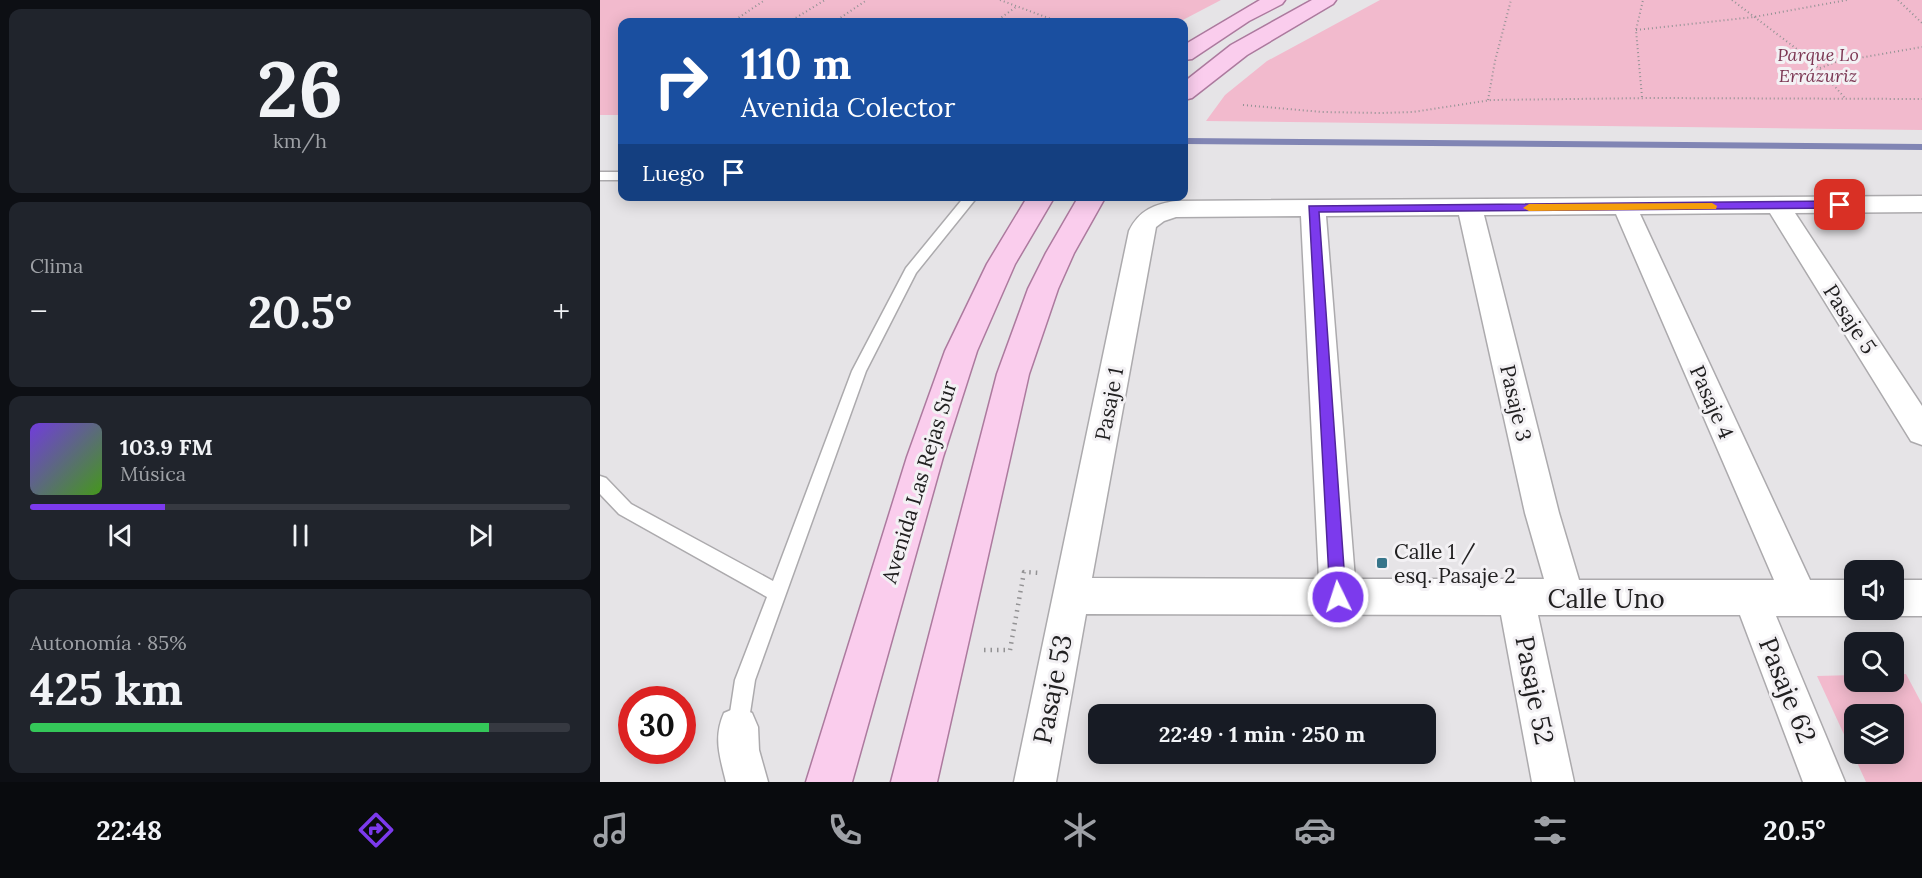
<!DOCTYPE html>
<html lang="es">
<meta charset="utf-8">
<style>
body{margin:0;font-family:Lora,serif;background:#20242c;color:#f1f3f6;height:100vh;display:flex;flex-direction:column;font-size:22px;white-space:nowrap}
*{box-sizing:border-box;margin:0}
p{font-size:20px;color:#9ea1a6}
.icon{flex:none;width:33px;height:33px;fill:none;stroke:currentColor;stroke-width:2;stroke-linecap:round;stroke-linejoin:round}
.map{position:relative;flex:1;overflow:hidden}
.side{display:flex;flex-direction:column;gap:9px;padding:9px;background:#0d0f14;width:600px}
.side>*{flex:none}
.top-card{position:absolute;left:18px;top:18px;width:570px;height:183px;border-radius:12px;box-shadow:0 3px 15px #0003;background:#1a4fa0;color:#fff;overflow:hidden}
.buttons{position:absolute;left:1244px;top:560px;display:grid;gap:12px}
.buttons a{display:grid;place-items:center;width:60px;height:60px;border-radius:12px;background:#171b24;box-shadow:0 3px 15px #0003;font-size:30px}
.speed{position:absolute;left:18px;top:686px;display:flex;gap:12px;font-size:30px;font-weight:700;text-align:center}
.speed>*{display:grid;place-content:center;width:78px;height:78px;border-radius:50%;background:#171b24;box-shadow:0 3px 15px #0003;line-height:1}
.speed .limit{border:9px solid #d22;background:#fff;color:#111}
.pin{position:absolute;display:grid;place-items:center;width:51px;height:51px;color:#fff;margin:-26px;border-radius:12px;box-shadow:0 3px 9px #0006}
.me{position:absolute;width:66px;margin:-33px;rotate:356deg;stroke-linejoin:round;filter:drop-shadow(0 0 4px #0008)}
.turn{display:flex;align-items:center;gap:21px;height:126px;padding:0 24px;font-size:27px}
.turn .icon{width:78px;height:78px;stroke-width:2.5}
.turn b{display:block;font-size:42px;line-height:51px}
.then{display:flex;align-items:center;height:57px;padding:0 24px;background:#0003;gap:12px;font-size:22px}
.big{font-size:45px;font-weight:800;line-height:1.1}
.side .tile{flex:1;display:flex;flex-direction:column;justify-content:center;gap:9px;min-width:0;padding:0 21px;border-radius:12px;background:#20242c}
.side .dial{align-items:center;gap:0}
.dial b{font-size:78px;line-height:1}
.song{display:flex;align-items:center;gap:18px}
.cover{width:72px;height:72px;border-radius:9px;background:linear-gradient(135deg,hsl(260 70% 55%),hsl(100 70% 35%))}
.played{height:6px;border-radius:3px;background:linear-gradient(90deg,#7c3aed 25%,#363941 25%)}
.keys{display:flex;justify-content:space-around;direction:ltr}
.heat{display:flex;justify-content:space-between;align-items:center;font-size:33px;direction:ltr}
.charge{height:9px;border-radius:4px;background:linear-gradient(90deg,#34c759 85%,#363941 0)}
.trip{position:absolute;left:488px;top:704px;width:348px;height:60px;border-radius:12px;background:#171b24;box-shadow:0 3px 15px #0003;font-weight:800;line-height:60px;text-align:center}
.dock{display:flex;height:96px;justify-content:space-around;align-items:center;background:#090b0e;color:#9ea1a6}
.dock .icon{width:42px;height:42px}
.dock .on{color:#7c3aed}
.dock b{font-size:27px;color:#f1f3f6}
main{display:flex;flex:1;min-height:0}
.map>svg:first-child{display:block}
.green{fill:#f2bacd;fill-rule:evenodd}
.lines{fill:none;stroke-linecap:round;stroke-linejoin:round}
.stream{stroke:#8185b4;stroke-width:6}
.lane-casing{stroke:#acaaad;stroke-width:3}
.street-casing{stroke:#acaaad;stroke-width:3}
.primary-casing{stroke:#ac7a9e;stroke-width:3}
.path-far1{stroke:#939294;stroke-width:2;stroke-dasharray:1 3;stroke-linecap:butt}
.path{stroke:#939294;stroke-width:4.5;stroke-dasharray:1.5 5;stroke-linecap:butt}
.lane{fill:#fff;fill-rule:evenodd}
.street{fill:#fff;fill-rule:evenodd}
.primary{fill:#facded;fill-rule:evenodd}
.route{fill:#7c3aed;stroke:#51269a;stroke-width:1.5}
.slow{fill:#f59e0b}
.poi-dot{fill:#37758a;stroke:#f3f1f4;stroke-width:2}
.labels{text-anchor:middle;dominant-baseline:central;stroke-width:6;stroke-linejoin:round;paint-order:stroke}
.far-park-label{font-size:18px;font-style:italic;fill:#7c3753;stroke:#f3f1f4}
.street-label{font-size:21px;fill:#212021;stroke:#f3f1f4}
.poi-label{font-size:21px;fill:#212021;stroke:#f3f1f4;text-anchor:start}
.near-street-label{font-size:26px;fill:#212021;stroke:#f3f1f4}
</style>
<main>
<section class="side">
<div class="tile dial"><b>26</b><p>km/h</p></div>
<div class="tile"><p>Clima</p>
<div class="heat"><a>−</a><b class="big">20.5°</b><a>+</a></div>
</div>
<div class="tile">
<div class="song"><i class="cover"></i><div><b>103.9 FM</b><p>Música</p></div></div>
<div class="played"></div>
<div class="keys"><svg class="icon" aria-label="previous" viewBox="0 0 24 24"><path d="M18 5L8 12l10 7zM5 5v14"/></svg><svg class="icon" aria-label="pause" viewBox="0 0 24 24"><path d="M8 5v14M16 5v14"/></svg><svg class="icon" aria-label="next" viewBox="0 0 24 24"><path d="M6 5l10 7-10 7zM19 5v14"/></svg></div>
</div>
<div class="tile"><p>Autonomía · 85%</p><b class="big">425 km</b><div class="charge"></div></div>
</section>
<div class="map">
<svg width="1322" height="782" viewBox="0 0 1322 782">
<rect width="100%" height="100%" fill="#e6e4e7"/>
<path class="green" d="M0 0H621L579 22H22V115H0Z
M780 0H1322V130L606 121 625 95 667 61Z
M1293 674H1306L1322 704V782H1266L1217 676 1254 675V681H1293ZM1254 714H1293V753H1254Z"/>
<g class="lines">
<path class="stream" d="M584 141 1322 147"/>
<g class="lane-casing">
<path id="lane" d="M0 172H22V180H0Z
M365 196H378L316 273 266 371 155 680 148 726 145 733 138 736 131 733 128 726 135 680 167 597 19 514 0 494V476L6 478 31 504 173 581 252 371 306 268Z"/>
</g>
<g class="street-casing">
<path id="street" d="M1322 196V212L1195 213 1322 406V445L1311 441 1170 213 1040 214 1210 580H1254V609H1268L1254 616H1176L1245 782H1203L1140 615H938L974 782H932L901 615 486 614 456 782H414L529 231C539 210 555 204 576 201ZM1016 214 1174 580H979L959 513 884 215ZM859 215 925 513 944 579H755L726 216ZM701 216 719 579 492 578 556 227 564 221 576 217Z
M1293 580H1322V616H1293L1280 611 1293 609Z
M138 707 152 713 158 727 159 750 168 782H126C120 757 113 738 124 713Z"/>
</g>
<g class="primary-casing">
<path id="primary" d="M660 0H685L682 4 649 21 592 59 584 60V45Z
M712 0H736L733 4 647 55 592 98 584 100V82L631 45Z
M428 196H455L415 264 377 351 343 457 252 782H206L307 457 345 351 387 264Z
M479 196H506L474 253 458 289 429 374 337 782H291L397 374 428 289 446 253Z"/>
</g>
<path class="path-far1" d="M400 0 459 22
M1132 0 1210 59 1246 99
M1298 0 1322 23
M132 22 165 0
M189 22 225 0
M234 22 267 0
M395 22 416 7
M1036 30 1154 17 1247 0
M1220 68 1236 62 1322 47
M1042 97 1036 30 1043 0
M888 100 895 61 911 0
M643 105 722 112 781 113 813 112 891 100 1053 98 1322 99"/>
<path class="path" d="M384 650H410L424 572 442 573"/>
<use href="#lane" class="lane"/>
<use href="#street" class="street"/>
<use href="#primary" class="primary"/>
</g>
<path class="route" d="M1240 201 1245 205 1244 208 719 212 746 597 744 602 738 605 732 602 730 597 709 206Z"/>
<path class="slow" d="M1112 203 1117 206 1116 209 929 211 923 208 929 204Z"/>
<rect class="poi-dot" x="776" y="557" width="12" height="12" rx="3"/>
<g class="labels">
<g class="far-park-label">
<text x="1218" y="54">Parque Lo<tspan x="1218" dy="21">Errázuriz</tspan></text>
</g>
<g class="street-label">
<text transform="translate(1250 319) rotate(57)">Pasaje 5</text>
<text transform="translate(1112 402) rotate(66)">Pasaje 4</text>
<text transform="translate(916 403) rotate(77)">Pasaje 3</text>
<text transform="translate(509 404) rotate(-79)">Pasaje 1</text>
<text transform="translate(319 482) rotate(-73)">Avenida Las Rejas Sur</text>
</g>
<g class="poi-label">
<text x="794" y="551">Calle 1 /<tspan x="794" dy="24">esq. Pasaje 2</tspan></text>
</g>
<g class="near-street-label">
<text x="1006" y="598">Calle Uno</text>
<text transform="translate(452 689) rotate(-79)">Pasaje 53</text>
<text transform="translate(935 690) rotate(79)">Pasaje 52</text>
<text transform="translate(1188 690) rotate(68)">Pasaje 62</text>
</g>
</g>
</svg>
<div class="buttons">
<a><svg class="icon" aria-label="sound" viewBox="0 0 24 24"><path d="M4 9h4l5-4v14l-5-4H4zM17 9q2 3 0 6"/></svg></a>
<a><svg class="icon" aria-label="search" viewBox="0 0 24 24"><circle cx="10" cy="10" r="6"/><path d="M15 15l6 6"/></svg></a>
<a><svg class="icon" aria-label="layers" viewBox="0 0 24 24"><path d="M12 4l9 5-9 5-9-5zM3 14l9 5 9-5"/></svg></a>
</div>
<div class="speed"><div class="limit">30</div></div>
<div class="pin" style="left:1240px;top:205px;background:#d93025"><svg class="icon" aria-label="arrive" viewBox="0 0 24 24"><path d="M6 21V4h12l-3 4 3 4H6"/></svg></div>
<svg class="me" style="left:738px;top:597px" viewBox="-20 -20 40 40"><circle r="17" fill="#7c3aed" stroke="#fff" stroke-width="3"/><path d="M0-11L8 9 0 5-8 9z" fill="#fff"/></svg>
<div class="trip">22:49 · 1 min · 250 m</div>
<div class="top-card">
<div class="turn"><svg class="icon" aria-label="right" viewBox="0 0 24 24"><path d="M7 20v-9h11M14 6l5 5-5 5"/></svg><div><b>110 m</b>Avenida Colector</div></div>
<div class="then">Luego<svg class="icon" aria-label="arrive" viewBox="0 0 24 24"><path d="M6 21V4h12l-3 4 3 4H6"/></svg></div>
</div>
</div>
</main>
<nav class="dock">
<b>22:48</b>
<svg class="icon on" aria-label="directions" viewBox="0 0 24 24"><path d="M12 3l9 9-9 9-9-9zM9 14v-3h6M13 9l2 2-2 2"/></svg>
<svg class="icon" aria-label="music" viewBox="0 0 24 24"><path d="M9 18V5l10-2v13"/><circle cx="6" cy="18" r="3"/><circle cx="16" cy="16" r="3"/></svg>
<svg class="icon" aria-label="phone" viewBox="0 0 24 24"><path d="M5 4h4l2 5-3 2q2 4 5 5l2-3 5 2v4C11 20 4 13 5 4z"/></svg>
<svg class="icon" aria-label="climate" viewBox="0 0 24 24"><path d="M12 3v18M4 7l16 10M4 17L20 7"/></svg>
<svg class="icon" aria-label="car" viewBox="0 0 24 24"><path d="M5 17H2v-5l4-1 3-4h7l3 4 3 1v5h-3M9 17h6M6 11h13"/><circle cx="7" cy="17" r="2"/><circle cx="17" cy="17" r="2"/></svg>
<svg class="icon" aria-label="filters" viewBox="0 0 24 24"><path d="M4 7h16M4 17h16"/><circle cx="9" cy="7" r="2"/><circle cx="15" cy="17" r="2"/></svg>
<b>20.5°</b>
</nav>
